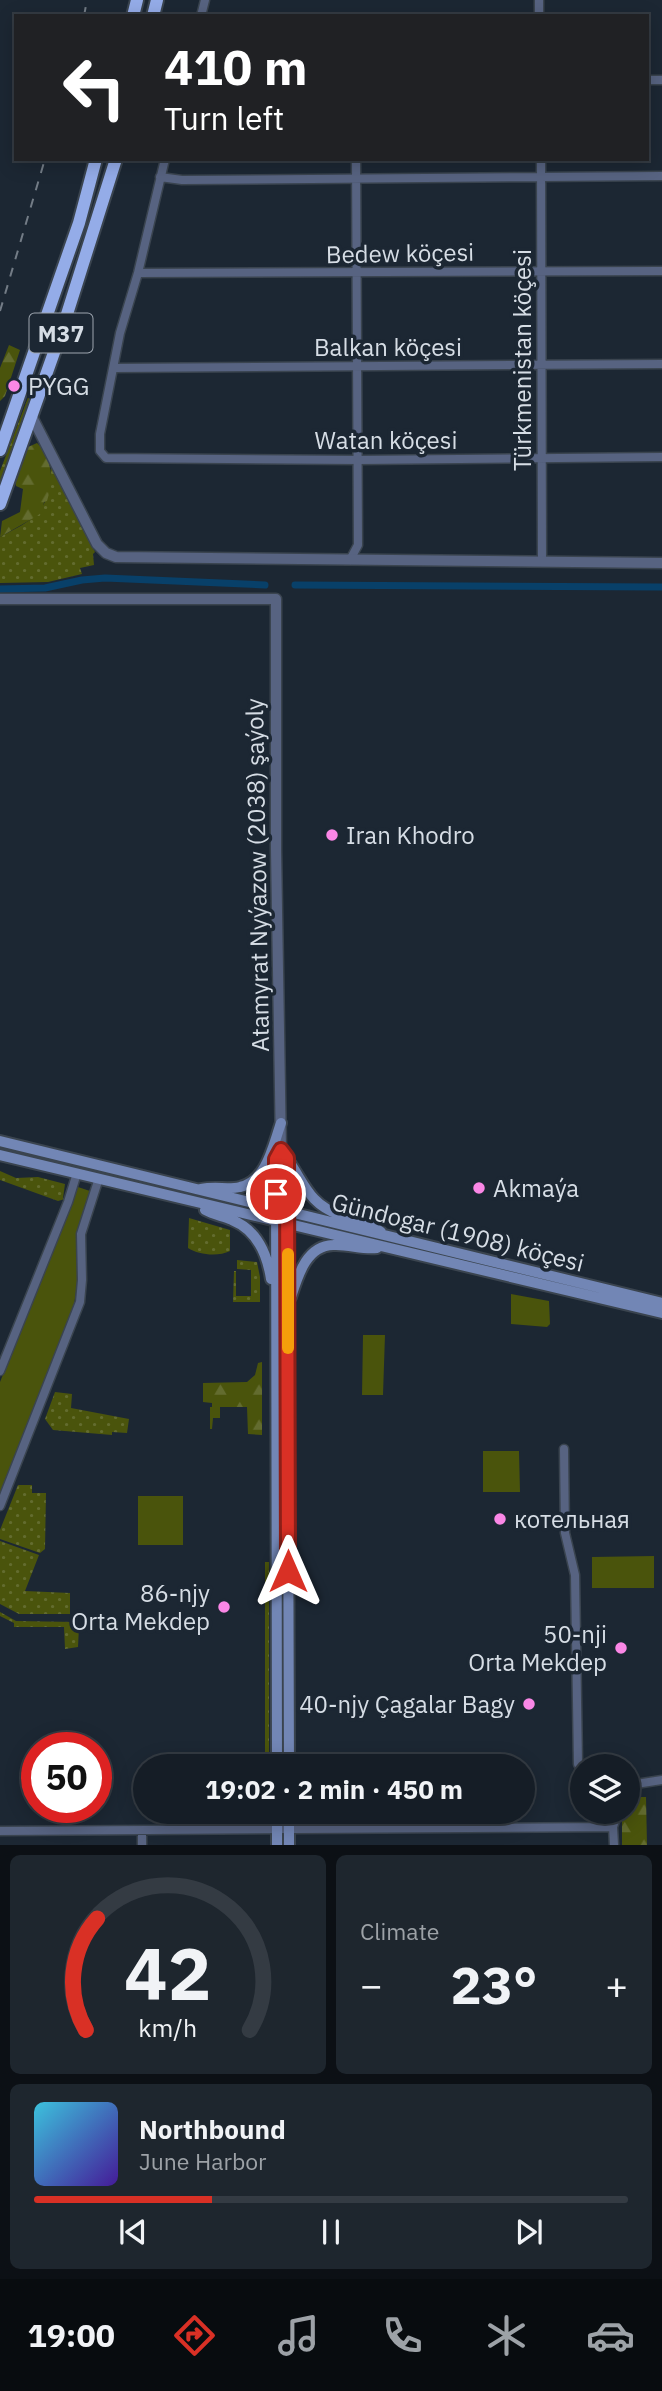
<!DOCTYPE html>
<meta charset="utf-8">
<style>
body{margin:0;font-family:"IBM Plex Sans",sans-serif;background:#1e262e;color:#f1f3f6;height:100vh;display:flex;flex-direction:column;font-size:26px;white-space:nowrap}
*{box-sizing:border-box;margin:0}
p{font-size:23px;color:#9da2a7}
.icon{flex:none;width:38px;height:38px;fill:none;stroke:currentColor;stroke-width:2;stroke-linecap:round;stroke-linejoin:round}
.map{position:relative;height:1845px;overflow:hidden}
.side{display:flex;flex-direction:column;gap:10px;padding:10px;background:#0c1015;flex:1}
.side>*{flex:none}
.top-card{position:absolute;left:14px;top:14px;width:635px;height:147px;border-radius:0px;box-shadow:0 4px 18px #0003,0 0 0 2px #343b43;background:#202124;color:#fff;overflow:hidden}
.controls{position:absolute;left:570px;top:1754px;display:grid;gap:14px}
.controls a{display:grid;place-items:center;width:70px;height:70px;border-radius:50%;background:#151d26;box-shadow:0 4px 18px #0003,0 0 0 2px #343b43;font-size:35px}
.speed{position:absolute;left:21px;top:1732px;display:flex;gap:14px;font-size:35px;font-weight:700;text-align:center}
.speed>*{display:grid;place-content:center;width:91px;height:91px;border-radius:50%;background:#151d26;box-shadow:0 4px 18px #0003,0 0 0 2px #343b43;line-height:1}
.speed .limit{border:10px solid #d22;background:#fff;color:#111}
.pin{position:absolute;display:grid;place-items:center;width:60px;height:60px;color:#fff;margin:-30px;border:4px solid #fff;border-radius:50%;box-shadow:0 2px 7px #0007}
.me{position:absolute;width:77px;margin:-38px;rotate:0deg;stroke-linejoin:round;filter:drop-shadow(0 0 5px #0008)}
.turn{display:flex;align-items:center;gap:24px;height:147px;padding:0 35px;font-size:32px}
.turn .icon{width:91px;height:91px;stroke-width:2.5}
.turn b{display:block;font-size:49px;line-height:60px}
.big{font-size:52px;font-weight:700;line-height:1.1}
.side .card{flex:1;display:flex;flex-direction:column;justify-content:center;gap:10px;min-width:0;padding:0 24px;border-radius:10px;background:#1e262e}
.side .dial{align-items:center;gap:0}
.dial svg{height:182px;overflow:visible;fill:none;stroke:#343b43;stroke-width:7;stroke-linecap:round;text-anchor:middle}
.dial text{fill:#f1f3f6;stroke:none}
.song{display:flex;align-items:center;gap:21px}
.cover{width:84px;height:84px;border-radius:10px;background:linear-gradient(135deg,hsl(190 70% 55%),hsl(260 70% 35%))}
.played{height:7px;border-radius:4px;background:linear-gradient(90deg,#d93025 30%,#343b43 30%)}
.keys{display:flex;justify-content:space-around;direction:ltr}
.heat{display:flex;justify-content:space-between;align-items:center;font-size:38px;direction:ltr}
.side .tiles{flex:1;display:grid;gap:10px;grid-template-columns:1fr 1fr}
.card:last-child{grid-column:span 2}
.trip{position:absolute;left:133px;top:1754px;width:402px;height:70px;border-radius:35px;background:#151d26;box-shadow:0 4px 18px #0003,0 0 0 2px #343b43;font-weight:700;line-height:70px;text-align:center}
.menu{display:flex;height:112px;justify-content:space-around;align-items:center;background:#080c0f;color:#9da2a7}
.menu .icon{width:49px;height:49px}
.menu .on{color:#d93025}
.menu b{font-size:32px;color:#f1f3f6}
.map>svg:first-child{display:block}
.grass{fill:url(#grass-dots)}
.forest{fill:url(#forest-firs)}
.park{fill:#4a540c}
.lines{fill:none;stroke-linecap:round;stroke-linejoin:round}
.canal{stroke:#084069;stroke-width:7}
.minor-casing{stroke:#3a444f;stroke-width:11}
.tertiary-casing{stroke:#3a444f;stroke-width:13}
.secondary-casing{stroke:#3a444f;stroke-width:14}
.trunk-casing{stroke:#3a444f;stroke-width:16}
.minor{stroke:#576381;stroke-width:8}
.tertiary{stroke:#576381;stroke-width:10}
.secondary{stroke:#7286b5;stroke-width:10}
.trunk{stroke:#94ace8;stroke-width:12}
.rail{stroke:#737c86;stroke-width:2;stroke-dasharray:9 9;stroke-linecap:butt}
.route-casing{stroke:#8d1f18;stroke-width:18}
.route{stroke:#d93025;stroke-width:12}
.slow{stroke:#f59e0b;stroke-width:12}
.poi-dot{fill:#fa87e6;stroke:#1c2733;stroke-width:2.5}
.labels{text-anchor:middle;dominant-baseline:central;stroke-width:7;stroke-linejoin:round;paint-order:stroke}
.shield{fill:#1c2733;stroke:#9ea6b0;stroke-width:2}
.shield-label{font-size:23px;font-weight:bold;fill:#d6dde5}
.street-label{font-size:24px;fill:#d6dde5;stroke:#1c2733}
.poi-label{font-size:24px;fill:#d6dde5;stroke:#1c2733;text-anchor:start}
</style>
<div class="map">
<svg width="662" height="1845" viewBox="0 0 662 1845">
<defs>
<pattern id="grass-dots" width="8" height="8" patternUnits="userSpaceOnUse" patternTransform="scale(1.75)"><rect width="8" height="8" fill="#4a540c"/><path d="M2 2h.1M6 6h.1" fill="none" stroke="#636c2f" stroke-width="1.8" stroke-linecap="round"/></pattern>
<pattern id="forest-firs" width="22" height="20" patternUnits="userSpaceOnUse" patternTransform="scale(1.75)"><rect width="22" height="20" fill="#4a540c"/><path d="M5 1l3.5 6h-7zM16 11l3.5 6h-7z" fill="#636c2f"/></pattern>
</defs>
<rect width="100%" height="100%" fill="#1c2733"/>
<path class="grass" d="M37 374 39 378 0 485V471Z
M51 464 95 552 93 554 94 565 80 568 82 574 48 582 0 583V537C42 515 48 512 51 464Z
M0 1171 16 1178 38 1177 65 1184 63 1198 65 1199 58 1201 0 1180Z
M189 1218 230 1230V1251C218 1257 199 1255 188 1248Z
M237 1260 257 1262 260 1277V1302H233L234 1271H236V1296H251V1270L237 1269Z
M55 1392 72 1394 71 1408 129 1419 127 1433 112 1432V1435L53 1430 45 1419Z
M18 1485H32V1493H46L45 1549 40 1553 0 1539V1530Z
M0 1541 39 1555 25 1591 70 1593V1614H19L0 1604Z
M265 1562H269V1766H265Z
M0 1612 16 1621 76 1622 79 1626 78 1647 65 1649 64 1627H14V1623L0 1616Z"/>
<path class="forest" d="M9 345 20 350 5 396 0 401V368Z
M37 443C53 456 53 482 47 501L44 502 42 512 37 516 0 537 2 521 20 512 23 489 16 486 15 481 28 447Z
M262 1362V1435L248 1434 247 1407H220V1418H213L212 1429H210V1407H212V1403L203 1402V1383L247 1382 255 1375 258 1363Z
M632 1797H646L647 1845H622V1811H628V1801Z"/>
<path class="park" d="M78 1187 90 1191 77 1231 79 1272 74 1305 0 1495V1382Z
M511 1294 549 1301 550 1324 547 1327 511 1324Z
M363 1335H385L383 1395H362Z
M483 1451H519L520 1492H483Z
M138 1496H183V1545H138Z
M654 1556V1588H592V1557Z"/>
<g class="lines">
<path class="canal" d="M295 585 662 587
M0 589 45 588 82 580 105 578 265 585"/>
<g class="minor-casing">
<path id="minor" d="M539 0V16
M201 16 205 0
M648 80H662
M165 159 138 273 120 333 100 434V451L106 458 359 460 662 457
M541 159 542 561
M160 177 182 180 662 176
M138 273 662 271
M114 368 662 364
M350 560 358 545 356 159
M0 1371 68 1202 77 1173
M564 1449 565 1533 575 1575 578 1764 583 1773
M0 1506 80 1302 82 1280 81 1234 99 1178
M628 1789 636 1784 662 1780
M0 1831 613 1827
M142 1845V1832
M614 1845 613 1827 618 1811"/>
</g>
<g class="tertiary-casing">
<path id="tertiary" d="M32 417 97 544 106 553 116 557 662 563
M0 599H276V850L281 1150"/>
</g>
<g class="secondary-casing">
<path id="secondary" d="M0 1141 662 1303
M0 1155 662 1313
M288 1160C305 1184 309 1204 340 1215 357 1222 367 1221 381 1232
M201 1189C216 1186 228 1190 240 1187 267 1181 273 1145 281 1123
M205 1210C214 1215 223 1216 232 1220 257 1230 267 1253 271 1279
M291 1297C298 1276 306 1246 333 1245 349 1244 362 1250 377 1248
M277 1766 276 1159 281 1150 287 1158 289 1766
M277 1811V1845
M289 1811V1845"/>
</g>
<g class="trunk-casing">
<path id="trunk" d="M133 16 137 0
M153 16 157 0
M0 450 79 223 96 159
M0 504 62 330 116 159"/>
</g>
<use href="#minor" class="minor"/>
<use href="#tertiary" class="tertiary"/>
<use href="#secondary" class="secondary"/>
<use href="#trunk" class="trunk"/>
<path class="rail" d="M84 16 87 0
M0 311 45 159"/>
</g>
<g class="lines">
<g class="route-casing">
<path id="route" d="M276 1194V1159L281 1150 287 1158 288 1571"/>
</g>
<use href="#route" class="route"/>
<path class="slow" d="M288 1254V1348"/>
</g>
<g class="poi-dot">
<circle cx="14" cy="386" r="7"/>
<circle cx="332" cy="835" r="7"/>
<circle cx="479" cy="1188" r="7"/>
<circle cx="500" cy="1519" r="7"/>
<circle cx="224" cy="1607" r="7"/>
<circle cx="621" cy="1648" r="7"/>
<circle cx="529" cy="1704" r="7"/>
</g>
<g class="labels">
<rect class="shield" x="29.5" y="313.5" width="63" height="39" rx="5"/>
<g class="shield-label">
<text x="61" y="333">M37</text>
</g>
<g class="street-label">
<text transform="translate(400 253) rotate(-1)">Bedew köçesi</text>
<text x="388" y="347">Balkan köçesi</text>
<text transform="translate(522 360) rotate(-90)">Türkmenistan köçesi</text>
<text x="386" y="440">Watan köçesi</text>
<text transform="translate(257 875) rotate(-91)">Atamyrat Nyýazow (2038) şaýoly</text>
<text transform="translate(458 1232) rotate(14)">Gündogar (1908) köçesi</text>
</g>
<g class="poi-label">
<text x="28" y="386">PYGG</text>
<text x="346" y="835">Iran Khodro</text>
<text x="493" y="1188">Аkmaýa</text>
<text x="514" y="1519">котельная</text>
<text x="210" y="1593" text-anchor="end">86-njy<tspan x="210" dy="28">Orta Mekdep</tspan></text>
<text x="607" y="1634" text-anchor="end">50-nji<tspan x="607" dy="28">Orta Mekdep</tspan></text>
<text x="515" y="1704" text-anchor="end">40-njy Çagalar Bagy</text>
</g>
</g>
</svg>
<div class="controls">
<a><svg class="icon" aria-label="layers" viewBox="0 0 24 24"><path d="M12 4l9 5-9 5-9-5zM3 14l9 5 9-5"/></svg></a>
</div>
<div class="speed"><div class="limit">50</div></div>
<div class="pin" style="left:276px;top:1194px;background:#d93025"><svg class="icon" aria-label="arrive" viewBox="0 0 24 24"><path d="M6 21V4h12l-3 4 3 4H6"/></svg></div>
<svg class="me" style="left:288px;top:1571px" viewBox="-20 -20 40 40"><path d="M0-17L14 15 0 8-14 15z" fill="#d93025" stroke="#fff" stroke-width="4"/></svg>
<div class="trip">19:02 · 2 min · 450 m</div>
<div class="top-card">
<div class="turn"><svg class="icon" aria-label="left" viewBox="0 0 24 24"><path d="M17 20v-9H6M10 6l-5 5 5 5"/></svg><div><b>410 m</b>Turn left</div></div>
</div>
</div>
<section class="side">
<div class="tiles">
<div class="card dial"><svg viewBox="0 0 100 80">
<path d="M14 69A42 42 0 1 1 86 69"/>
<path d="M14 69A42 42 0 0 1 19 20" stroke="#d93025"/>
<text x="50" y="56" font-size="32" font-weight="700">42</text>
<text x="50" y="72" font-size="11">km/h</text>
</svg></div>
<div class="card"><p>Climate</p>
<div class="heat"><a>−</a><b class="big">23°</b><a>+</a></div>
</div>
<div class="card">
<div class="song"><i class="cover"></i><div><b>Northbound</b><p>June Harbor</p></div></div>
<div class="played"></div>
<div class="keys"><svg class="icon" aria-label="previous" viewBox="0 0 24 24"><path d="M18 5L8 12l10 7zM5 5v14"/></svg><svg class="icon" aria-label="pause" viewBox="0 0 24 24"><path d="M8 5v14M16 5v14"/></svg><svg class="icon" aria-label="next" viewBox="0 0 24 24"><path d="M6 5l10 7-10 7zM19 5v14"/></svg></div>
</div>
</div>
</section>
<nav class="menu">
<b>19:00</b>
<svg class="icon on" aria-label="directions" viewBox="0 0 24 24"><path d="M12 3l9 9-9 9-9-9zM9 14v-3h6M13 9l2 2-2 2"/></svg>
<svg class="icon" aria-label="music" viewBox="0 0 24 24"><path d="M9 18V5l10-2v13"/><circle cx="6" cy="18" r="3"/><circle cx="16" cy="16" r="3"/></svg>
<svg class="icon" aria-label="phone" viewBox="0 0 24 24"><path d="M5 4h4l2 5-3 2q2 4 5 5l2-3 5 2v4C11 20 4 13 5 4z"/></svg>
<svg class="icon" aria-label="climate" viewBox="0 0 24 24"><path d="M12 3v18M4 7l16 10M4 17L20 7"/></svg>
<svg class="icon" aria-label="car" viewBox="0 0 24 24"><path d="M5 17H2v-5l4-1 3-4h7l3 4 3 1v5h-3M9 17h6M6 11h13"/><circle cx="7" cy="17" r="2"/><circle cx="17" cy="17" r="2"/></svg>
</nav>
